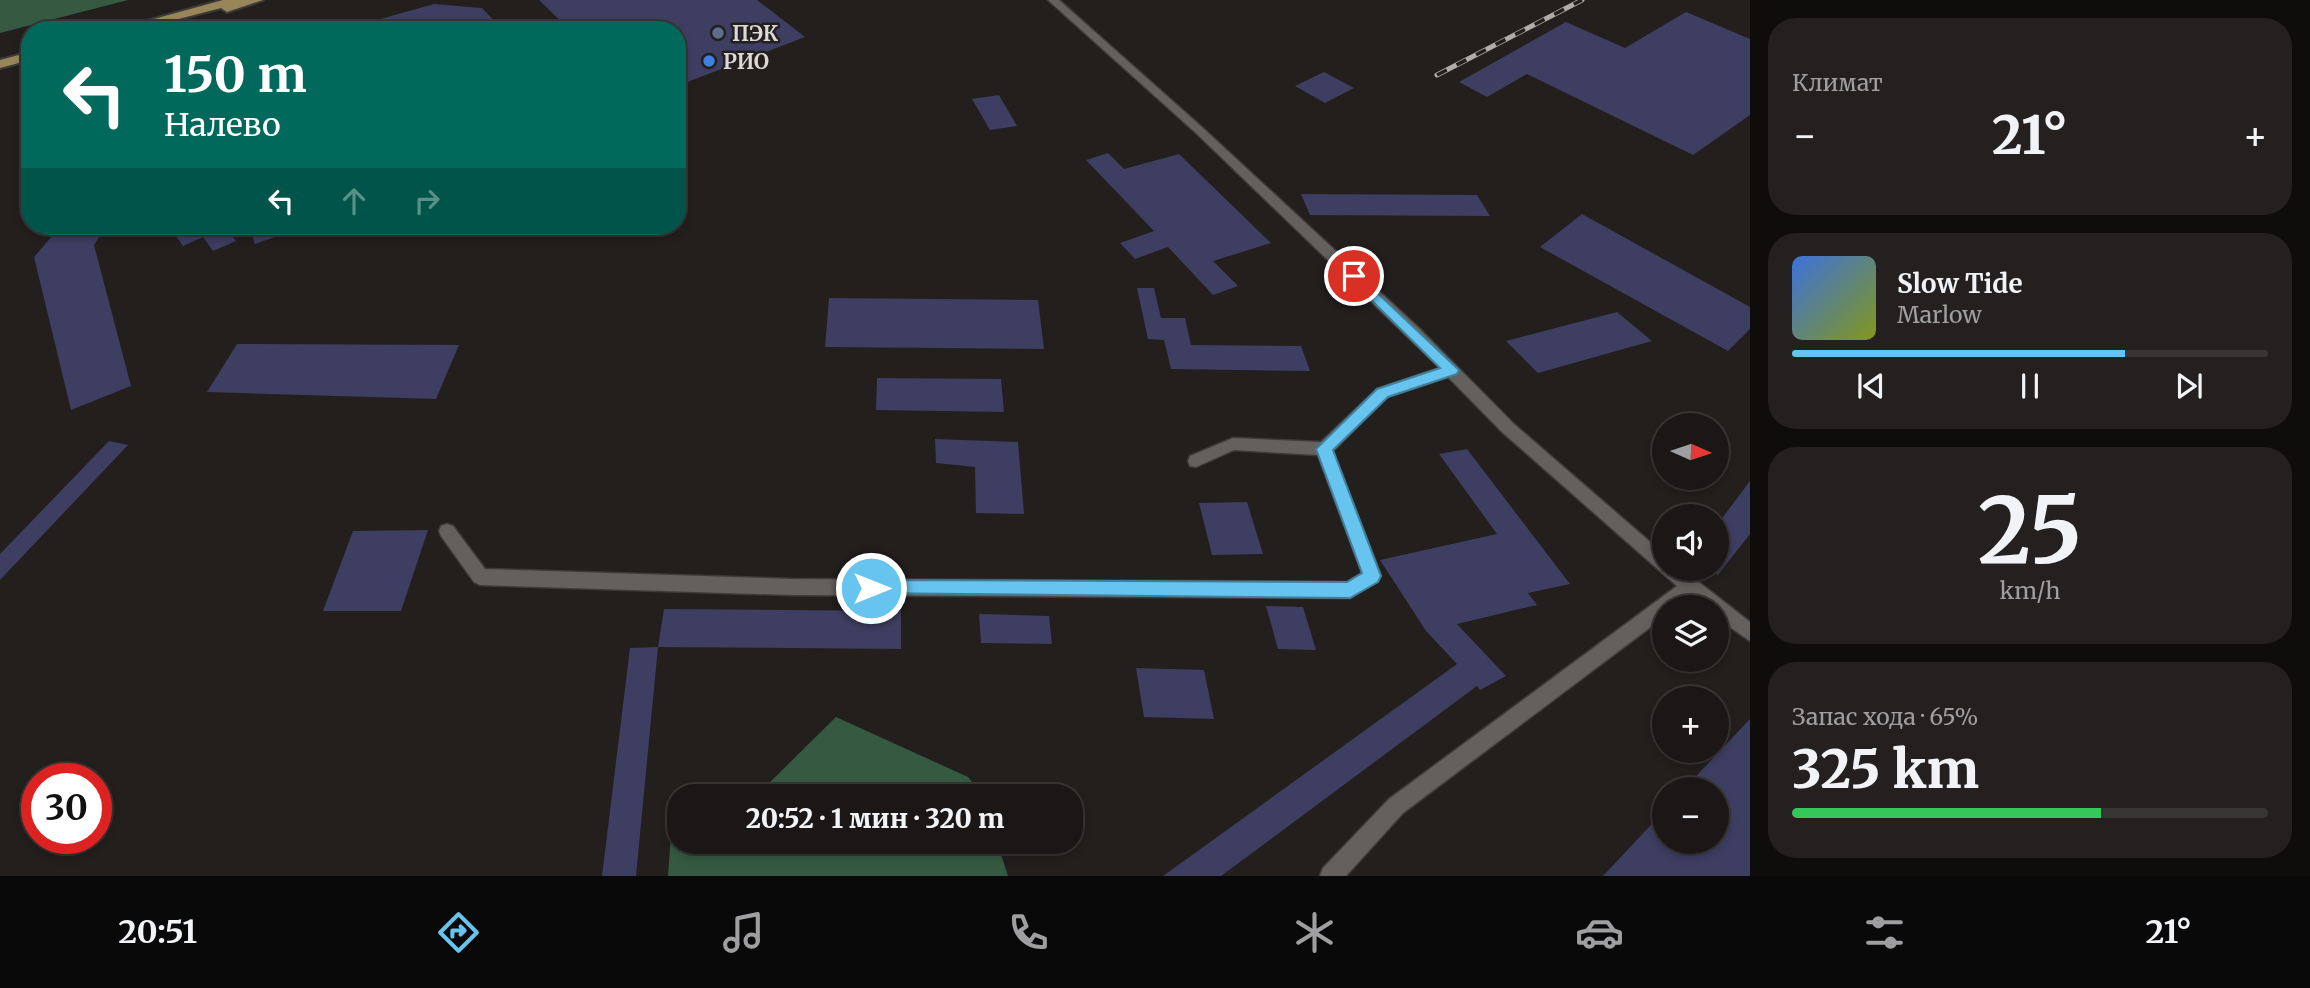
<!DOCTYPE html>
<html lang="ru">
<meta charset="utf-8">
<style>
body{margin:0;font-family:Merriweather,serif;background:#23201f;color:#f1f3f6;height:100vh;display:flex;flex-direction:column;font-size:26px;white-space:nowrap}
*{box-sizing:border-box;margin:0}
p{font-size:23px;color:#9f9fa1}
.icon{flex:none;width:38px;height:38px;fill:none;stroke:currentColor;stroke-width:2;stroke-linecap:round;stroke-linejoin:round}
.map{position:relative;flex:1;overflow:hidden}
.drawer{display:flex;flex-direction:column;gap:18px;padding:18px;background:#0e0d0c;width:560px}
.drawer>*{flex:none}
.hud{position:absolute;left:21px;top:21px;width:665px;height:214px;border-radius:28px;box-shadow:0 4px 10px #0003,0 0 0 2px #383635;background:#00695c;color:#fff;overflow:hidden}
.needle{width:46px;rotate:93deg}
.fabs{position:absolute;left:1652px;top:413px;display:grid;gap:14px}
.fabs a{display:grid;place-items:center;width:77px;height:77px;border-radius:50%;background:#1a1716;box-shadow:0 4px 10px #0003,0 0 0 2px #383635;font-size:35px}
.speed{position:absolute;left:21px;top:763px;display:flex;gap:14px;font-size:35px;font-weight:700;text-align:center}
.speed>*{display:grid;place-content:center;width:91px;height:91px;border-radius:50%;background:#1a1716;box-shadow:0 4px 10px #0003,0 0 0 2px #383635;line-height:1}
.speed .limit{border:10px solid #d22;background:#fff;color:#111}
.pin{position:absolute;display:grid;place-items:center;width:60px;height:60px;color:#fff;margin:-30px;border:4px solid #fff;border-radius:50%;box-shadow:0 2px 7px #0007}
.me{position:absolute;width:77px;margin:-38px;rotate:90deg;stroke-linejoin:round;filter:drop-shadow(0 0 5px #0008)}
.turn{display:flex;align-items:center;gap:24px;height:147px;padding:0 28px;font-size:32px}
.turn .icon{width:91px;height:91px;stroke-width:2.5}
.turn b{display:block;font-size:49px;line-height:60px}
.lanes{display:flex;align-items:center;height:66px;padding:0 28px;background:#0003;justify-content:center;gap:35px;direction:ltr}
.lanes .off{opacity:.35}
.big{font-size:52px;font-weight:800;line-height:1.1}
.drawer .tile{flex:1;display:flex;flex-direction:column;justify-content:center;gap:10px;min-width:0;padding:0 24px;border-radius:28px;background:#23201f}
.drawer .dial{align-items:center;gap:0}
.dial b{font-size:91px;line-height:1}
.song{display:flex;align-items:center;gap:21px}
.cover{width:84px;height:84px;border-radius:10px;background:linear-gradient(135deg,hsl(220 70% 55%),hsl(70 70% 35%))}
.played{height:7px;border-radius:4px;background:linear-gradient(90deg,#66c4ef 70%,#383635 70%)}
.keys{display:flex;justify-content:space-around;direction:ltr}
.heat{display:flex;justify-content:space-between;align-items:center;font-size:38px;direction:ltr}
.charge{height:10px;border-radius:5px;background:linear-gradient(90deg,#34c759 65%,#383635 0)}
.trip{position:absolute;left:667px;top:784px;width:416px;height:70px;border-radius:28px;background:#1a1716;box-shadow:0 4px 10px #0003,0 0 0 2px #383635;font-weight:800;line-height:70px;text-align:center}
.tabs{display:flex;height:112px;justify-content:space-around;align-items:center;background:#0a0909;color:#9f9fa1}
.tabs .icon{width:49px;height:49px}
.tabs .on{color:#66c4ef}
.tabs b{font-size:32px;color:#f1f3f6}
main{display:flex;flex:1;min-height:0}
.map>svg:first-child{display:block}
.forest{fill:#355a41}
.building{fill:#3d3e61}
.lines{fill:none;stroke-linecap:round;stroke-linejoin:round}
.minor-casing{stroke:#3d3b3a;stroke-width:3}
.primary-casing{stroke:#3d3b3a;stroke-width:4}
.minor{fill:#63605e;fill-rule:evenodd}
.primary{fill:#988659;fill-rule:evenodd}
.rail-casing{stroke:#aeadab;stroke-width:5}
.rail{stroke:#221f1d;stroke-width:3.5;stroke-dasharray:11;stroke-linecap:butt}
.route{fill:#66c4ef;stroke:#427f9b;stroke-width:2}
.service-dot{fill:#5c6f8a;stroke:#221f1d;stroke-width:2.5}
.shop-dot{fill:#3f7fe0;stroke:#221f1d;stroke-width:2.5}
.labels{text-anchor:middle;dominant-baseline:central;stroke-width:5;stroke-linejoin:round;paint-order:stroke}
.far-poi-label{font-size:21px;font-weight:bold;fill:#dbdad8;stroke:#221f1d;text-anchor:start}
</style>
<main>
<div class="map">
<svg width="1750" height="876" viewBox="0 0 1750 876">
<rect width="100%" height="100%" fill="#221f1d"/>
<path class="forest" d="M0 0H128L0 33Z
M836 717 968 777 983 796H756Z
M679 831V842H997L1008 876H668L671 835Z"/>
<path class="building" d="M539 0H757L805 37 677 86V30H570Z
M434 4 482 8 503 30H460L455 23 433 21 403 30H359V25Z
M1686 12 1750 39V115L1693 155 1527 74 1487 97 1459 82 1566 22 1625 48Z
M1324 72 1354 88 1325 103 1295 86Z
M999 95 1017 126 990 130 972 99Z
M1108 153 1124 169 1179 154 1271 243 1213 261 1238 286 1213 295 1168 247 1135 259 1120 243 1154 231 1086 160Z
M1301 194 1477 195 1490 216 1310 215Z
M1582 214 1750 307V329L1728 351 1540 247Z
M61 226H106L94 245 131 386 71 410 34 257Z
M169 226H229L225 227 236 241 213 251 203 237 183 246Z
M261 226H299L300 228 255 244 250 229Z
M1137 288H1154L1161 318H1185L1191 345 1301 346 1310 371 1171 369 1164 340 1148 339Z
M829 298 1038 300 1044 349 825 347Z
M1617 312 1652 341 1538 373 1506 341Z
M237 344 459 345 436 399 207 392Z
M877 378 1001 379 1004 412 876 410Z
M935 439 1018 442 1024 514 976 513 975 467 936 463Z
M109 441 128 445 0 580V554Z
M1467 449 1570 584 1528 593 1537 605 1457 624 1506 676 1480 690 1477 686 1221 876H1163L1457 664 1426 631 1380 560 1497 534 1439 454Z
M1750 481V534L1717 576V525Z
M1247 502 1263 554 1212 555 1199 503Z
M428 530 401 611H323L353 531Z
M1266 606 1303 607 1316 650 1278 649Z
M664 609 901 611V649L658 647Z
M979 614 1049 616 1052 644 981 643Z
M658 647 636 876H602L630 648Z
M1136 668 1204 670 1214 719 1144 717Z
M1750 719V876H1603L1664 811V842H1717V789H1684Z"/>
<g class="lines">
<g class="minor-casing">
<path id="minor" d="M1048 0H1059L1204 129 1419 328 1514 424 1664 554V569H1682L1750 622V641L1717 618V607H1703L1690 597 1677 607H1664V617L1403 813 1346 876H1320L1323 868 1389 799 1677 586 1502 432 1448 377 1387 397 1333 451 1381 576 1378 581 1350 598 791 595 480 585 474 582 441 536 439 531 441 526 447 524 453 526 485 569 791 579 1347 582 1362 573 1318 455 1234 450 1196 467 1190 466 1188 461 1190 456 1233 438 1321 442 1377 389 1440 368 1196 133Z"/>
</g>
<g class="primary-casing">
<path id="primary" d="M223 0H263L227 12 221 8 136 30H114Z
M30 52V60L0 68V60Z"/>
</g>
<use href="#minor" class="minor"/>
<use href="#primary" class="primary"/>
<g class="rail-casing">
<path id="rail" d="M1437 75 1582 0"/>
</g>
<use href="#rail" class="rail"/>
</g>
<path class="route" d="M1354 271 1459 370 1457 374 1388 397 1333 450 1381 576 1378 582 1350 598 865 593 862 588 865 582 871 580 1347 582 1362 573 1316 449 1377 389 1440 368 1350 279V272Z"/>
<circle class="service-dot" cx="718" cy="33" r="7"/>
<circle class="shop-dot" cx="709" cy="61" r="7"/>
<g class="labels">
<g class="far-poi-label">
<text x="732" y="33">ПЭК</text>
<text x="723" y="61">РИО</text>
</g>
</g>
</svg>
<div class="fabs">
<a><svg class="needle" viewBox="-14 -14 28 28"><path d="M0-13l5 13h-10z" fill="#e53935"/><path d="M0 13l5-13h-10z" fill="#9f9fa1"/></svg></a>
<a><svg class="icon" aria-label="sound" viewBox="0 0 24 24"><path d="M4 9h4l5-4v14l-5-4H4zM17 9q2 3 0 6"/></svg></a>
<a><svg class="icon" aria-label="layers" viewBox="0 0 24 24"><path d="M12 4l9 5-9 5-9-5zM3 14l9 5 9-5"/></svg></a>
<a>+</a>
<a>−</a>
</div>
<div class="speed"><div class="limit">30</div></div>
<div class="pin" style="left:1354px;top:276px;background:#d93025"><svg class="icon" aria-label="arrive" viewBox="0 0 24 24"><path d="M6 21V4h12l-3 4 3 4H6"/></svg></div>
<svg class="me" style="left:871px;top:588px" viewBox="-20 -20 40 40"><circle r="17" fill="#66c4ef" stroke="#fff" stroke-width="3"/><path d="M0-11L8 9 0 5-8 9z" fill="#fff"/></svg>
<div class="trip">20:52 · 1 мин · 320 m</div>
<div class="hud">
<div class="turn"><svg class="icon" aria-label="left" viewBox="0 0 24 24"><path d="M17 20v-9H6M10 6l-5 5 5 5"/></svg><div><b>150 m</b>Налево</div></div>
<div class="lanes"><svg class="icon" aria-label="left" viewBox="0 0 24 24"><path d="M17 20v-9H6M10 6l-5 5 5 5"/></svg><svg class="icon off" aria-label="ahead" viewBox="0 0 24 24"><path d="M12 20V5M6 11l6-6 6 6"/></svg><svg class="icon off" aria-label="right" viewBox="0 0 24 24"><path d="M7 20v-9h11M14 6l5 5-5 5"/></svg></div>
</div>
</div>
<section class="drawer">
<div class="tile"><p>Климат</p>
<div class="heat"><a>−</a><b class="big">21°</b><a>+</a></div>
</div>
<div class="tile">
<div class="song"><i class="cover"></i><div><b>Slow Tide</b><p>Marlow</p></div></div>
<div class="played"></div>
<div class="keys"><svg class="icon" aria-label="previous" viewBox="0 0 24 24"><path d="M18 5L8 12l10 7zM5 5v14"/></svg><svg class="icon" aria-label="pause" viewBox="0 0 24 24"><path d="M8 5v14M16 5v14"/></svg><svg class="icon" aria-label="next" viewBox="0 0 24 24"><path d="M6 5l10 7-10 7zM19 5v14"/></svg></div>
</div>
<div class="tile dial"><b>25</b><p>km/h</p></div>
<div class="tile"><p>Запас хода · 65%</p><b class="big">325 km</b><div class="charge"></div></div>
</section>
</main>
<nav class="tabs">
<b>20:51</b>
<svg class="icon on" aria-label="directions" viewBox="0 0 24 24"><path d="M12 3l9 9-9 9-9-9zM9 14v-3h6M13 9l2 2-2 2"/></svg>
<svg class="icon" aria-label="music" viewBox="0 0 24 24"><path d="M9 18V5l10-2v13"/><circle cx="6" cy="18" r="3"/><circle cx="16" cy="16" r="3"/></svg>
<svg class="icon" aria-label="phone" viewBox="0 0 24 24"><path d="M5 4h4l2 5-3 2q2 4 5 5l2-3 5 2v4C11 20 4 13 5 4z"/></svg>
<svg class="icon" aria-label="climate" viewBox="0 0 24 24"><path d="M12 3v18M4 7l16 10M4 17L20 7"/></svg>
<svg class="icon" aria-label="car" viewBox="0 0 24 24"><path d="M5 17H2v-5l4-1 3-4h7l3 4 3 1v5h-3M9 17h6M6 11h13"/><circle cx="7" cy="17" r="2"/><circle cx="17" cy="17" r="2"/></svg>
<svg class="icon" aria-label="filters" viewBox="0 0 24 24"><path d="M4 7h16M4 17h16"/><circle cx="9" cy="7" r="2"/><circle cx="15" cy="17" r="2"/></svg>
<b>21°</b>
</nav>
